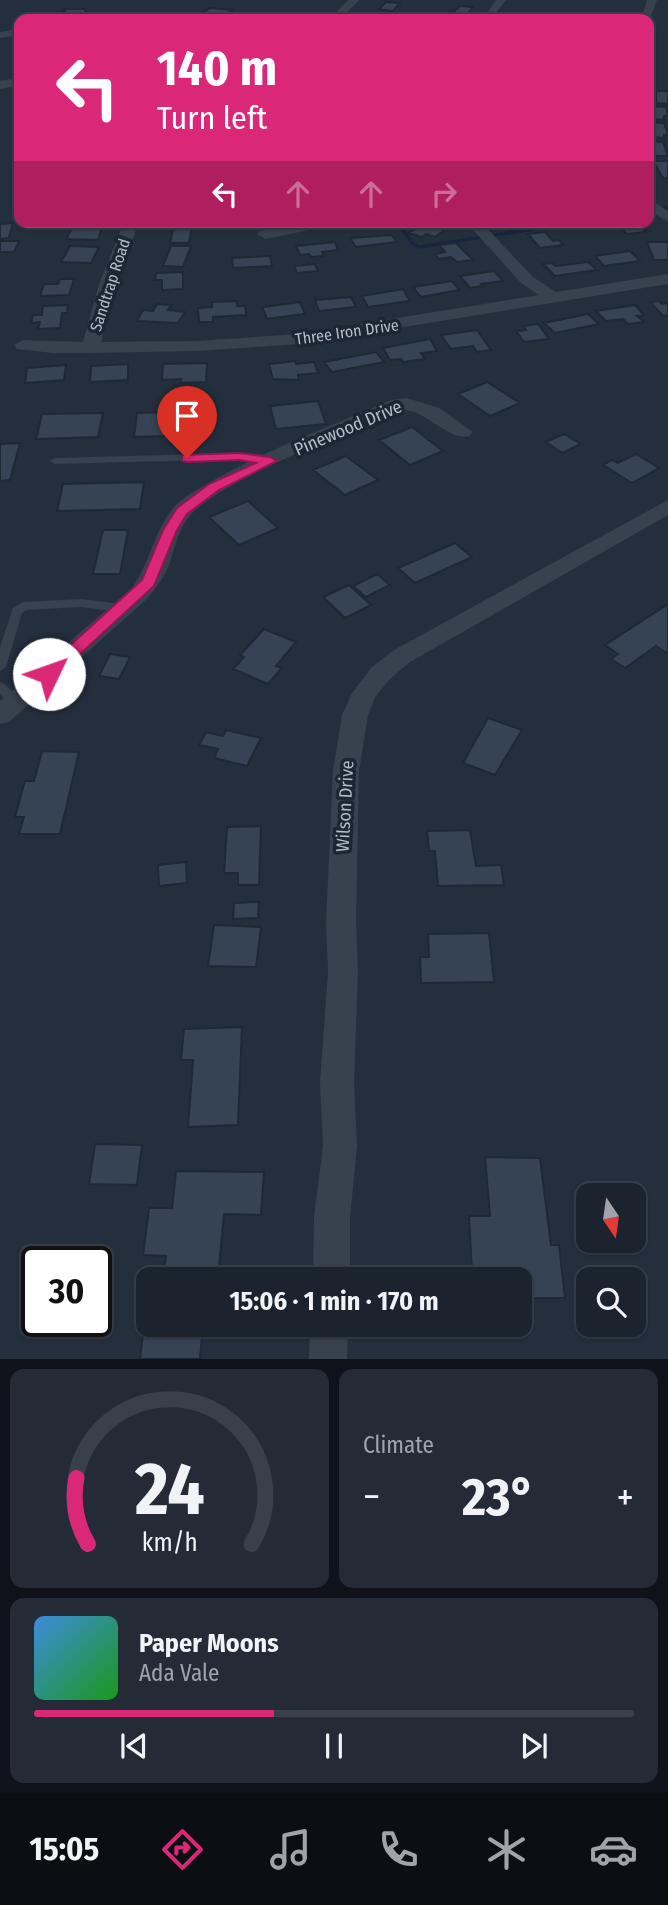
<!DOCTYPE html>
<meta charset="utf-8">
<style>
body{margin:0;font-family:"Fira Sans Condensed",sans-serif;background:#242b36;color:#f1f3f6;height:100vh;display:flex;flex-direction:column;font-size:26px;white-space:nowrap}
*{box-sizing:border-box;margin:0}
p{font-size:23px;color:#a0a4aa}
.icon{flex:none;width:38px;height:38px;fill:none;stroke:currentColor;stroke-width:2;stroke-linecap:round;stroke-linejoin:round}
.map{position:relative;height:1359px;overflow:hidden}
.details{display:flex;flex-direction:column;gap:10px;padding:10px;background:#0f1319;flex:1}
.details>*{flex:none}
.guide{position:absolute;left:14px;top:14px;width:640px;height:214px;border-radius:14px;box-shadow:0 2px 5px #0004,0 0 0 2px #39404a;background:#db2777;color:#fff;overflow:hidden}
.needle{width:46px;rotate:167deg}
.buttons{position:absolute;left:576px;top:1183px;display:grid;gap:14px}
.buttons a{display:grid;place-items:center;width:70px;height:70px;border-radius:14px;background:#1b232e;box-shadow:0 2px 5px #0004,0 0 0 2px #39404a;font-size:35px}
.speed{position:absolute;left:21px;top:1246px;display:flex;gap:14px;font-size:35px;font-weight:700;text-align:center}
.speed>*{display:grid;place-content:center;width:91px;height:91px;border-radius:50%;background:#1b232e;box-shadow:0 2px 5px #0004,0 0 0 2px #39404a;line-height:1}
.speed .limit{border:4px solid #111;border-radius:10px;background:#fff;color:#111}
.pin{position:absolute;display:grid;place-items:center;width:60px;height:60px;color:#fff;margin:-72px -30px;border-radius:50% 50% 50% 0;rotate:-45deg;box-shadow:0 0 7px #0007}
.pin .icon{rotate:45deg}
.me{position:absolute;width:77px;margin:-38px;rotate:48deg;stroke-linejoin:round;filter:drop-shadow(0 0 5px #0008)}
.turn{display:flex;align-items:center;gap:24px;height:147px;padding:0 28px;font-size:32px}
.turn .icon{width:91px;height:91px;stroke-width:2.5}
.turn b{display:block;font-size:49px;line-height:60px}
.lanes{display:flex;align-items:center;height:66px;padding:0 28px;background:#0003;justify-content:center;gap:35px;direction:ltr}
.lanes .off{opacity:.35}
.big{font-size:52px;font-weight:700;line-height:1.1}
.details .tile{flex:1;display:flex;flex-direction:column;justify-content:center;gap:10px;min-width:0;padding:0 24px;border-radius:14px;background:#242b36}
.details .dial{align-items:center;gap:0}
.dial svg{height:182px;overflow:visible;fill:none;stroke:#39404a;stroke-width:7;stroke-linecap:round;text-anchor:middle}
.dial text{fill:#f1f3f6;stroke:none}
.song{display:flex;align-items:center;gap:21px}
.cover{width:84px;height:84px;border-radius:10px;background:linear-gradient(135deg,hsl(210 70% 55%),hsl(120 70% 35%))}
.played{height:7px;border-radius:4px;background:linear-gradient(90deg,#db2777 40%,#39404a 40%)}
.keys{display:flex;justify-content:space-around;direction:ltr}
.heat{display:flex;justify-content:space-between;align-items:center;font-size:38px;direction:ltr}
.details .tiles{flex:1;display:grid;gap:10px;grid-template-columns:1fr 1fr}
.tile:last-child{grid-column:span 2}
.trip{position:absolute;left:136px;top:1267px;width:396px;height:70px;border-radius:14px;background:#1b232e;box-shadow:0 2px 5px #0004,0 0 0 2px #39404a;font-weight:700;line-height:70px;text-align:center}
.menu{display:flex;height:112px;justify-content:space-around;align-items:center;background:#0b0e12;color:#a0a4aa}
.menu .icon{width:49px;height:49px}
.menu .current{color:#db2777}
.menu b{font-size:32px;color:#f1f3f6}
.map>svg:first-child{display:block}
.lines{fill:none;stroke-linecap:round;stroke-linejoin:round}
.stream{stroke:#17263c;stroke-width:3.5}
.building{fill:#364354;stroke:#1f2835;stroke-width:2}
.lane{fill:#38414e;fill-rule:evenodd}
.street{fill:#38414e;fill-rule:evenodd}
.route{fill:#db2777;stroke:#8e194d;stroke-width:2}
.labels{text-anchor:middle;dominant-baseline:central;stroke-width:7;stroke-linejoin:round;paint-order:stroke}
.far-street-label{font-size:16px;fill:#b4bcc9;stroke:#1d2633}
.street-label{font-size:18px;fill:#b4bcc9;stroke:#1d2633}
</style>
<div class="map">
<svg width="668" height="1359" viewBox="0 0 668 1359">
<rect width="100%" height="100%" fill="#242f3e"/>
<g class="lines">
<path class="stream" d="M649 211 668 208
M397 222 412 243 419 247 578 222"/>
</g>
<path class="building" d="M386 2 400 3 393 11 379 9Z
M459 6 473 7 466 16 453 15 455 11H448L458 9Z
M210 8 232 10 226 15 203 13Z
M64 9H84L87 13 60 16 57 12 65 11Z
M239 13H255L265 15 262 19 235 17Z
M603 13H621L620 19H606L602 18Z
M656 91H668V104L656 103Z
M649 106 666 107 668 116H664V120L649 119Z
M650 122 664 123 668 135H664V138L649 137Z
M649 141 663 142 668 156H653Z
M653 161H668V178H663Z
M408 222H421L446 229 435 237 426 234 422 237 408 233 413 230 402 226Z
M615 222H635L646 232 627 234Z
M13 223 9 238 0 239V224Z
M85 223 103 224 98 240 66 239 72 228H83Z
M174 225H192L189 243H170Z
M545 232 553 241 559 240 563 245 540 248 528 234Z
M392 235 397 242 356 247 350 238Z
M0 241H19L14 252H0Z
M335 242 338 250 322 252 323 256 311 257 309 254 300 255 296 246Z
M647 242H668V260H654Z
M456 243 473 260 457 262 451 257 439 259 434 254 445 252 439 245Z
M70 246 99 247 91 263 61 262Z
M171 246H191L183 267 163 266Z
M630 251 640 261 604 266 595 256Z
M270 256 272 266 233 268 232 258Z
M588 262 597 270 555 276 543 264 552 263 556 266Z
M315 264 318 271 297 273 294 266Z
M494 271 503 281 481 284 483 286 470 288 460 276Z
M183 272V289L162 290V280H155L156 273Z
M60 279H74L69 295 40 296 44 284H58Z
M452 281 459 290 421 297 413 287Z
M403 289 410 301 368 307 362 296Z
M351 297 356 307 319 311 315 300Z
M237 301V306H245L246 315 213 317V322H199L198 308 212 307V302Z
M659 301 662 304 668 303V315L663 316 650 302Z
M300 302 305 314 267 319 262 307Z
M157 304 171 305 168 310 185 312 178 323 137 321 143 310 153 311Z
M68 305 67 313H62L60 328 38 329 40 322 31 323 33 315H42L43 306Z
M635 305 644 315 637 316 644 322 628 324 623 319 606 321 596 311Z
M588 314 599 324 555 333 544 323Z
M538 324 549 339 524 342 516 331 526 330 523 326Z
M477 330 491 350 477 352 473 346 451 349 441 335Z
M430 339 437 351 421 353 425 359 403 362 401 359 390 360 383 348Z
M376 352 384 362 332 372 324 362Z
M295 361 296 364 314 362 318 373 298 375 299 380 273 379 269 364Z
M207 363 206 382 180 383 181 379 162 380 163 364Z
M128 364V380L90 382 91 366Z
M66 365 64 380 25 383 27 368Z
M487 382 520 403 490 416 458 394Z
M318 401 326 424 276 429 270 406Z
M198 411 196 435 134 437 137 413Z
M103 413 98 437 36 439 42 414Z
M412 427 443 451 410 465 379 440Z
M564 434 581 444 562 453 546 442Z
M20 443 10 480 0 481V444Z
M636 454 659 468 632 483 603 465 612 460 618 463Z
M346 456 378 480 345 495 313 470Z
M144 482 140 509 57 511 63 484Z
M248 501 278 528 239 545 209 517Z
M103 530H128L120 574H93Z
M455 543 472 557 415 583 398 568Z
M377 574 390 585 366 597 353 586Z
M349 585 371 605 345 618 323 597Z
M668 604V651L666 653 656 646 625 668 611 659 618 654 605 645Z
M264 629 296 642 276 666 282 668 268 684 233 669 244 657 240 655Z
M110 654 130 657 119 679 99 676Z
M488 718 522 730 495 775 463 763Z
M226 730 261 738 247 766 214 758 218 749 199 745 206 732 223 736Z
M42 751 79 752 60 834H19L24 817H15L25 781H34Z
M261 826 259 885H238V873H224L227 827Z
M470 830 476 866 501 865 504 885 438 886 435 851H429L427 831Z
M186 862 187 883 159 886 158 865Z
M259 902 258 918 233 919 234 903Z
M214 925 261 927 256 967 208 966Z
M489 933 494 982 421 983 420 957H429L428 934Z
M242 1027 238 1125 188 1127 193 1060H181L184 1029Z
M95 1144 142 1145 137 1185 89 1184Z
M485 1157 540 1158 551 1245H559L565 1298H520V1279H492L491 1272H472L469 1216H490Z
M176 1171 264 1172 261 1215 224 1214 218 1279H163L166 1256 143 1255 149 1208H172Z
M144 1324 203 1325 200 1359H140Z"/>
<g class="lines">
<path class="lane" d="M240 453 270 458 275 461 270 464 240 459 55 464 50 461 55 458Z
M81 599 122 604 128 608 122 612 81 607 26 610 22 613 6 667 0 671V647L13 608 23 602Z
M0 682C8 684 16 696 20 703L18 706H10L0 694Z"/>
<path class="street" d="M348 0H359L341 19H330Z
M496 0H506L491 19H483Z
M647 0H657L649 21 641 19Z
M19 29V35L0 38V32Z
M19 78V85L0 89V81Z
M649 199 668 211V222L649 210Z
M124 222H139L115 284 101 342 197 341 299 334 539 295 521 283 466 222H481L533 277 556 292 668 274V284L299 344 197 351 91 353H53L17 349 14 345 23 340 83 342 99 284Z
M304 222H337L330 226 265 239 257 234 260 231Z
M407 398 439 408 473 432 470 436C448 442 427 409 401 410 353 431 217 480 188 518 176 534 174 554 166 572 161 581 154 590 148 598L9 722 0 724V701L132 588C150 563 154 530 174 507 185 495 201 488 214 480 270 448 332 426 391 400Z
M668 500V515L410 662 390 679 375 697 368 715 359 771 356 922 358 972 354 1083 357 1146 350 1217V1279H313L314 1217 323 1146 320 1083 328 972 326 922 333 771 342 715 352 693 372 667 394 650Z
M310 1325H348L347 1359H309Z"/>
</g>
<path class="route" d="M240 453 270 457 277 461 219 490 187 514 177 530 154 586 54 678H43L41 674 43 670 142 580 163 530 177 508 209 484 256 463 240 460 187 462 182 461V455Z"/>
<g class="labels">
<g class="far-street-label">
<text transform="translate(110 285) rotate(-72)">Sandtrap Road</text>
<text transform="translate(347 332) rotate(-8)">Three Iron Drive</text>
</g>
<g class="street-label">
<text transform="translate(348 428) rotate(-23)">Pinewood Drive</text>
<text transform="translate(345 806) rotate(-87)">Wilson Drive</text>
</g>
</g>
</svg>
<div class="buttons">
<a><svg class="needle" viewBox="-14 -14 28 28"><path d="M0-13l5 13h-10z" fill="#e53935"/><path d="M0 13l5-13h-10z" fill="#a0a4aa"/></svg></a>
<a><svg class="icon" aria-label="search" viewBox="0 0 24 24"><circle cx="10" cy="10" r="6"/><path d="M15 15l6 6"/></svg></a>
</div>
<div class="speed"><div class="limit">30</div></div>
<div class="pin" style="left:187px;top:458px;background:#d93025"><svg class="icon" aria-label="arrive" viewBox="0 0 24 24"><path d="M6 21V4h12l-3 4 3 4H6"/></svg></div>
<svg class="me" style="left:49px;top:674px" viewBox="-20 -20 40 40"><circle r="19" fill="#fff"/><path d="M0-13L10 11 0 6-10 11z" fill="#db2777"/></svg>
<div class="trip">15:06 · 1 min · 170 m</div>
<div class="guide">
<div class="turn"><svg class="icon" aria-label="left" viewBox="0 0 24 24"><path d="M17 20v-9H6M10 6l-5 5 5 5"/></svg><div><b>140 m</b>Turn left</div></div>
<div class="lanes"><svg class="icon" aria-label="left" viewBox="0 0 24 24"><path d="M17 20v-9H6M10 6l-5 5 5 5"/></svg><svg class="icon off" aria-label="ahead" viewBox="0 0 24 24"><path d="M12 20V5M6 11l6-6 6 6"/></svg><svg class="icon off" aria-label="ahead" viewBox="0 0 24 24"><path d="M12 20V5M6 11l6-6 6 6"/></svg><svg class="icon off" aria-label="right" viewBox="0 0 24 24"><path d="M7 20v-9h11M14 6l5 5-5 5"/></svg></div>
</div>
</div>
<section class="details">
<div class="tiles">
<div class="tile dial"><svg viewBox="0 0 100 80">
<path d="M14 69A42 42 0 1 1 86 69"/>
<path d="M14 69A42 42 0 0 1 9 40" stroke="#db2777"/>
<text x="50" y="56" font-size="32" font-weight="700">24</text>
<text x="50" y="72" font-size="11">km/h</text>
</svg></div>
<div class="tile"><p>Climate</p>
<div class="heat"><a>−</a><b class="big">23°</b><a>+</a></div>
</div>
<div class="tile">
<div class="song"><i class="cover"></i><div><b>Paper Moons</b><p>Ada Vale</p></div></div>
<div class="played"></div>
<div class="keys"><svg class="icon" aria-label="previous" viewBox="0 0 24 24"><path d="M18 5L8 12l10 7zM5 5v14"/></svg><svg class="icon" aria-label="pause" viewBox="0 0 24 24"><path d="M8 5v14M16 5v14"/></svg><svg class="icon" aria-label="next" viewBox="0 0 24 24"><path d="M6 5l10 7-10 7zM19 5v14"/></svg></div>
</div>
</div>
</section>
<nav class="menu">
<b>15:05</b>
<svg class="icon current" aria-label="directions" viewBox="0 0 24 24"><path d="M12 3l9 9-9 9-9-9zM9 14v-3h6M13 9l2 2-2 2"/></svg>
<svg class="icon" aria-label="music" viewBox="0 0 24 24"><path d="M9 18V5l10-2v13"/><circle cx="6" cy="18" r="3"/><circle cx="16" cy="16" r="3"/></svg>
<svg class="icon" aria-label="phone" viewBox="0 0 24 24"><path d="M5 4h4l2 5-3 2q2 4 5 5l2-3 5 2v4C11 20 4 13 5 4z"/></svg>
<svg class="icon" aria-label="climate" viewBox="0 0 24 24"><path d="M12 3v18M4 7l16 10M4 17L20 7"/></svg>
<svg class="icon" aria-label="car" viewBox="0 0 24 24"><path d="M5 17H2v-5l4-1 3-4h7l3 4 3 1v5h-3M9 17h6M6 11h13"/><circle cx="7" cy="17" r="2"/><circle cx="17" cy="17" r="2"/></svg>
</nav>
